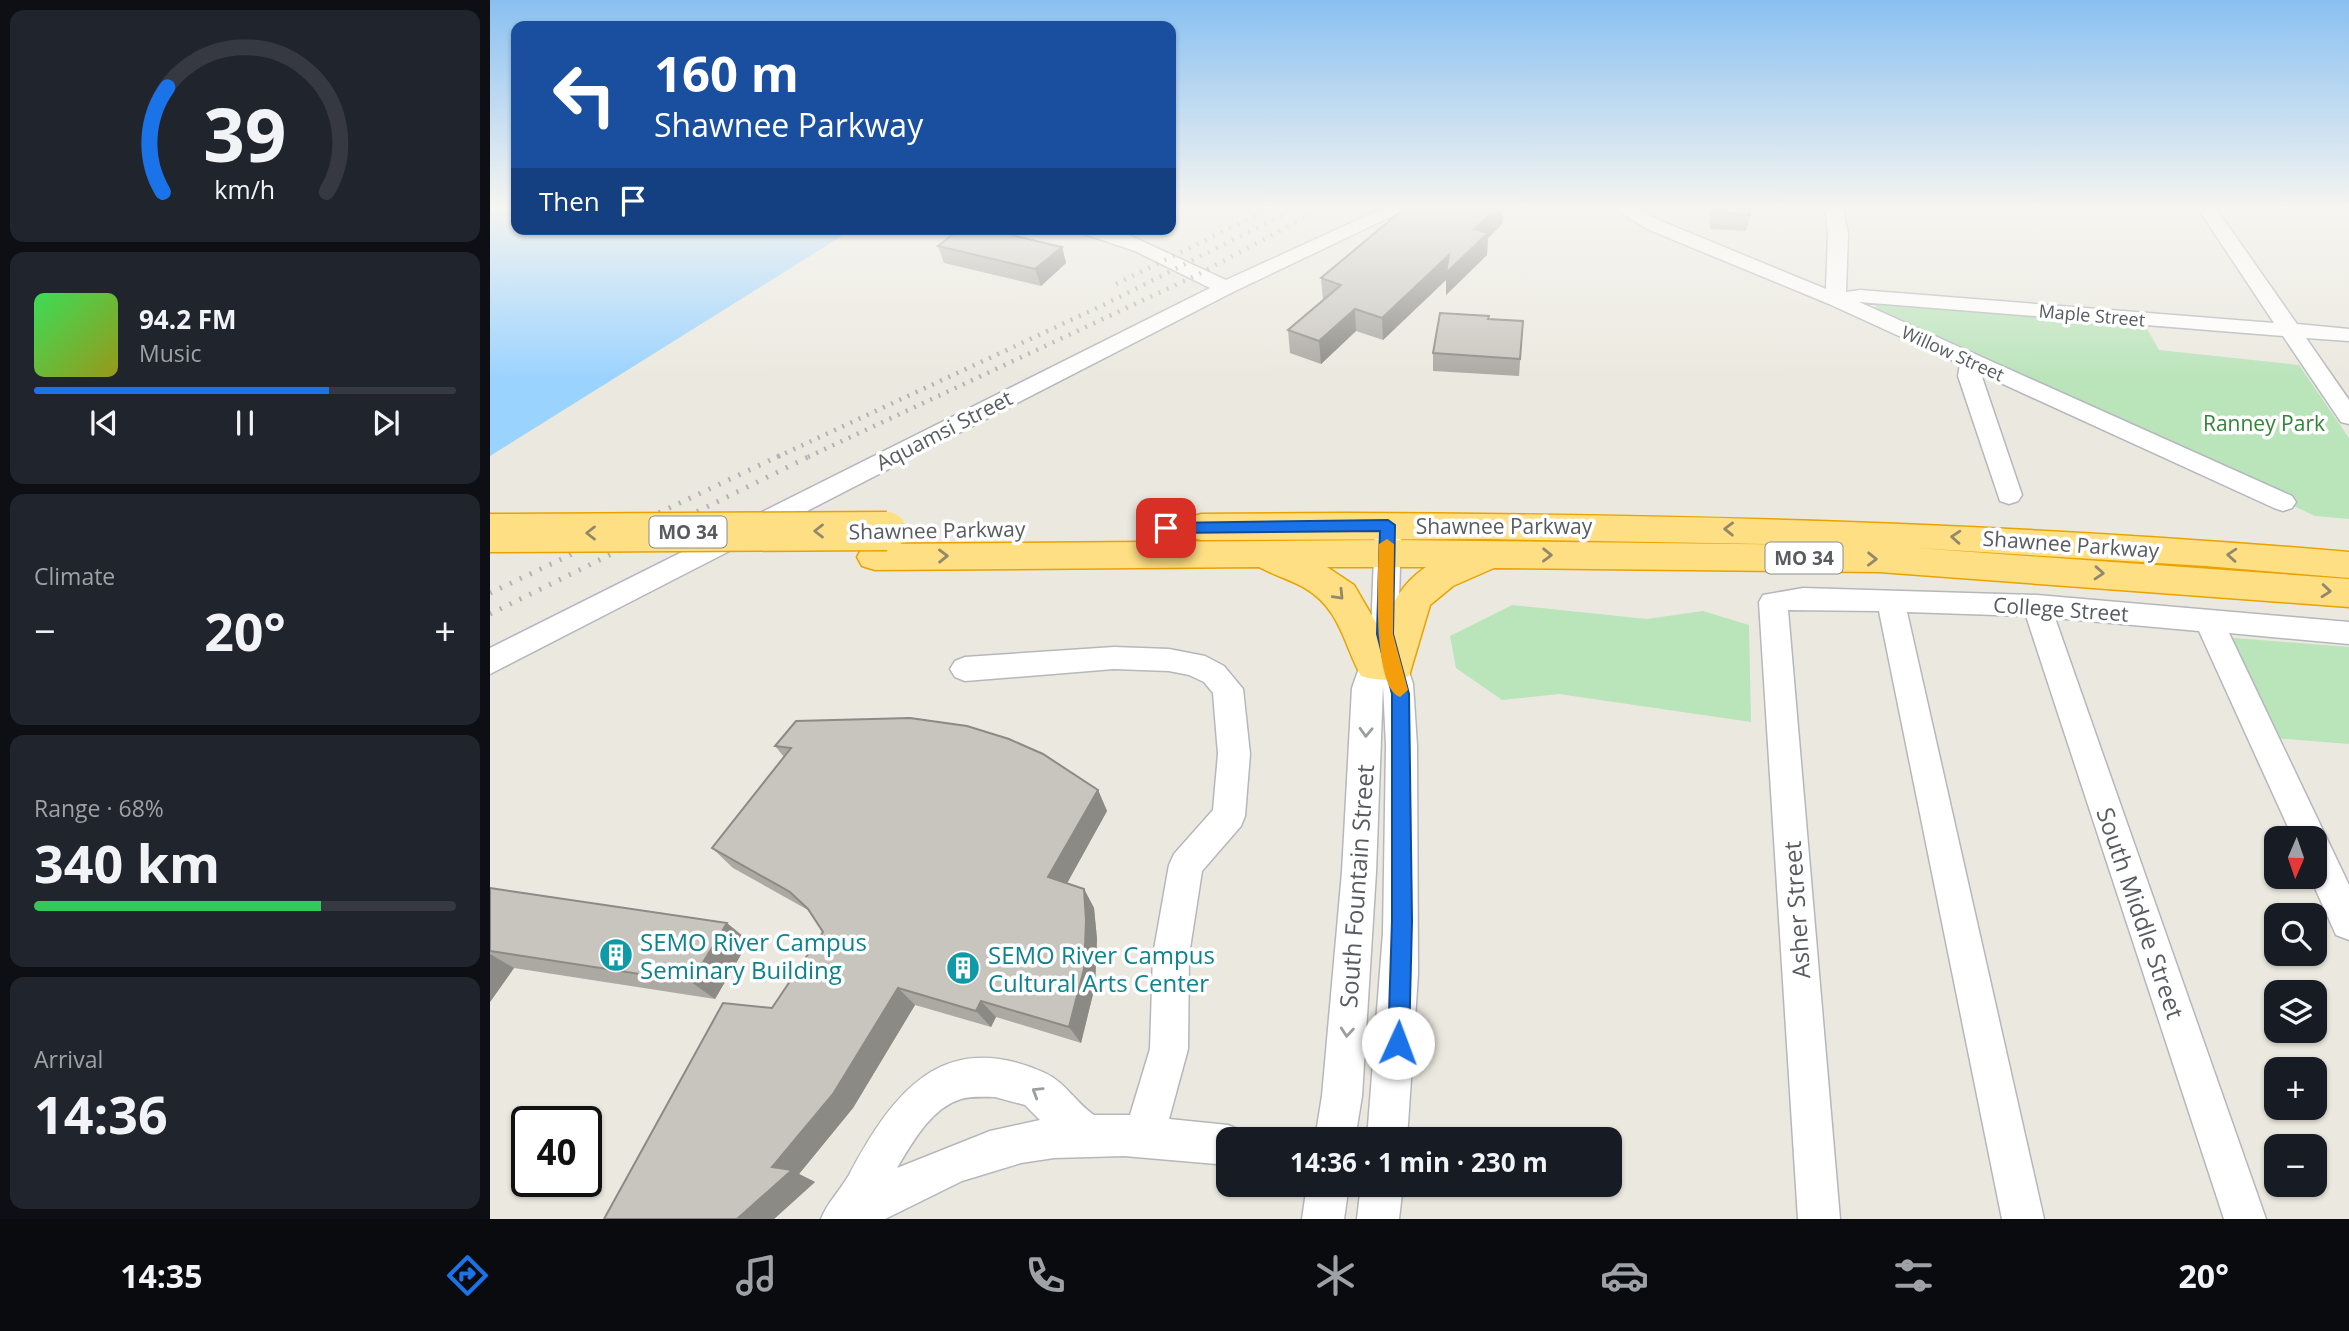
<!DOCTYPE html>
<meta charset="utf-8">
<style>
body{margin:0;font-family:"Open Sans",sans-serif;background:#20242c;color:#f1f3f6;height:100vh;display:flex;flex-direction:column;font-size:26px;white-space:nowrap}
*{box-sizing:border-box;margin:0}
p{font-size:23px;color:#9ea1a6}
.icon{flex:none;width:38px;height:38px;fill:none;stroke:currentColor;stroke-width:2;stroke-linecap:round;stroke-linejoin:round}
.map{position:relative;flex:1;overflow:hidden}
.drawer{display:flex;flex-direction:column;gap:10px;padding:10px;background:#0d0f14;width:490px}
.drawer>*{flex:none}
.guide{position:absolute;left:21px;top:21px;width:665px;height:214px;border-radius:14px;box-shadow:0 2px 5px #0004;background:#1a4fa0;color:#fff;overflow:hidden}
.needle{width:46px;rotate:182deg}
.controls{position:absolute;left:1774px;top:826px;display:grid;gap:14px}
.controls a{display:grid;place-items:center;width:63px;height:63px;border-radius:14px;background:#171b24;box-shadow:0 2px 5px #0004;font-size:35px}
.speed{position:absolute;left:21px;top:1106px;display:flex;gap:14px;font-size:35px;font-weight:700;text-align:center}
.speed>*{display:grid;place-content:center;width:91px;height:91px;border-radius:50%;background:#171b24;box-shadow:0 2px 5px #0004;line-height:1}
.speed .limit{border:4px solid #111;border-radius:10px;background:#fff;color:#111}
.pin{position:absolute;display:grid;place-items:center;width:60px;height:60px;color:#fff;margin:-30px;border-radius:14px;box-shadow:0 4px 10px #0006}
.me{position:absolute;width:77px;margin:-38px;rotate:2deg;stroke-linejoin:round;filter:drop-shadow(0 0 5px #0008)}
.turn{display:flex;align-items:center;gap:24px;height:147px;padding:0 28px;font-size:32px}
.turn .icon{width:91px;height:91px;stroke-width:2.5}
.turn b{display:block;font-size:49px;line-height:60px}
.then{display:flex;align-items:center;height:66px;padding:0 28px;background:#0003;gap:14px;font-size:26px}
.big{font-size:52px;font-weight:700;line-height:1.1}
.drawer .card{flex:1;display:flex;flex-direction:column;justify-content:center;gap:10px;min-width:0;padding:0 24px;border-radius:14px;background:#20242c}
.drawer .dial{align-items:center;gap:0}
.dial svg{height:182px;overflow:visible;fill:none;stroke:#363941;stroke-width:7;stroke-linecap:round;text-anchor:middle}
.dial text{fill:#f1f3f6;stroke:none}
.song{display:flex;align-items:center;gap:21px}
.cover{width:84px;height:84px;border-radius:10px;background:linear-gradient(135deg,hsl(130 70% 55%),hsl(60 70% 35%))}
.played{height:7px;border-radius:4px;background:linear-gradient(90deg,#1a73e8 70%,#363941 70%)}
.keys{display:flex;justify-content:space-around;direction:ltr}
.heat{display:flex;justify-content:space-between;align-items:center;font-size:38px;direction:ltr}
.charge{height:10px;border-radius:5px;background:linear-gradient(90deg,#34c759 68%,#363941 0)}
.trip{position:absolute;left:726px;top:1127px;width:406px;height:70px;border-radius:14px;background:#171b24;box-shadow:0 2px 5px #0004;font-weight:700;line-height:70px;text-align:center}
.tabs{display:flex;height:112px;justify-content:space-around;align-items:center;background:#090b0e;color:#9ea1a6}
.tabs .icon{width:49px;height:49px}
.tabs .selected{color:#1a73e8}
.tabs b{font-size:32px;color:#f1f3f6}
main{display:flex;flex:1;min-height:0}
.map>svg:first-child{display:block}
.green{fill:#bae4ba}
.water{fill:#9bd3ff}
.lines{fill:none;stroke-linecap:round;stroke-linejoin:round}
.minor-casing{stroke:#b5b7bc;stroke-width:3}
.highway-casing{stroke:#eaa200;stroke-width:3}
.minor{fill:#fff;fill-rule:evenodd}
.highway{fill:#fedf83;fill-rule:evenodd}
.rail-far1{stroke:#b2b3b3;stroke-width:4.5;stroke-dasharray:2 7;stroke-linecap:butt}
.rail{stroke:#b2b3b3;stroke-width:5;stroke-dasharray:2 9;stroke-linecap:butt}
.highway-bridge-casing{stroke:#eaa200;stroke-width:41;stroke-linecap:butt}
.highway-bridge{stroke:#fedf83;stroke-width:38}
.wall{fill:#aca9a3}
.shaded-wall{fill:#8c8a85}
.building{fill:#c8c5be;stroke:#8c8a85;stroke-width:2}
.oneway{stroke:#92896c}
.oneway2{stroke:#9b9da0}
.route{fill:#1a73e8;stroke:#114b97;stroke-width:2}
.slow{fill:#f59e0b}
.labels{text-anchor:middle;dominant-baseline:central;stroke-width:7;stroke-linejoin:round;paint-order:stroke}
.far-street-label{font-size:18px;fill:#585b60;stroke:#fff}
.shield{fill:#fff;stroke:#8a8c90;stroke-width:2}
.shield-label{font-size:19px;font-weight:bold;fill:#585b60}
.park-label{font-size:21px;fill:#338437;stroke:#fff}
.street-label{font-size:21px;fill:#585b60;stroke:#fff}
.near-street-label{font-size:24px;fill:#585b60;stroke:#fff}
.near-culture-label{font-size:24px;fill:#0d838f;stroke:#fff;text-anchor:start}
</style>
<main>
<section class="drawer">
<div class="card dial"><svg viewBox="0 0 100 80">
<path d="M14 69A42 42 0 1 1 86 69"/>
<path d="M14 69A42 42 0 0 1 16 23" stroke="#1a73e8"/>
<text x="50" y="56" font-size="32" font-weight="700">39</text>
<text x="50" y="72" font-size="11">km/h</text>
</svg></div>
<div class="card">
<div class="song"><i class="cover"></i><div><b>94.2 FM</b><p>Music</p></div></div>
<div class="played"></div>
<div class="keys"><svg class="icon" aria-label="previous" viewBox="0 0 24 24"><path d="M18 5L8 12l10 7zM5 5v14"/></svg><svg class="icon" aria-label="pause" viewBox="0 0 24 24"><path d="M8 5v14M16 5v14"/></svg><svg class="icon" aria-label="next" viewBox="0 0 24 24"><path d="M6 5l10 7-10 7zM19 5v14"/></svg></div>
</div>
<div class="card"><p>Climate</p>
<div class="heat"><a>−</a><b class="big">20°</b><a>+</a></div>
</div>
<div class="card"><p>Range · 68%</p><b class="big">340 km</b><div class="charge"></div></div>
<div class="card"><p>Arrival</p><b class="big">14:36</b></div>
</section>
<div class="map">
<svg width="1859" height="1219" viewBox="0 0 1859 1219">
<rect width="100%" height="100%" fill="#ebe9df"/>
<path class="green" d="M1386 304 1655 325 1669 350 1809 365 1859 438V519L1825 516 1384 310Z
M1022 605 1157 619 1213 611 1259 625 1261 722 1069 694 1012 700 966 668 960 636Z
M1732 637 1859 647V744L1782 738Z"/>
<path class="water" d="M0 207H26V229H363L0 456Z"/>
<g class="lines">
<g class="minor-casing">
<path id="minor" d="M896 207H921L743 292 0 674V648L720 288 645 251 591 233 589 229H621L641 236 736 280Z
M1122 207H1145L1171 221 1336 289 1338 234 1335 207H1353L1358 234 1356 292 1370 290 1784 323 1707 207H1725L1807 324 1859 329V341L1816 338 1859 400V424L1851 422 1793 336 1369 302 1802 496 1806 502 1802 508 1793 511 1784 508 1491 374 1532 495 1528 501 1519 504 1510 501 1468 376 1470 364 1339 304 1157 229Z
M898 521 907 524 911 530 908 637 923 684 927 746 928 974 917 1139H877L893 933 896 746 893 685 886 872 872 1096 865 1139H825L832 1096 852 872 862 688 881 634 885 530 889 524Z
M1313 588 1547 595 1859 622V644L1739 633 1859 885V940L1846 935 1820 877H1825V838H1803L1709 631 1565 618 1776 1219H1734L1536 616 1417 612 1554 1219H1512L1389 611 1298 610 1350 1219H1308L1269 602 1273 595Z
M624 647 679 649 715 656 734 666 753 689 760 754 755 816 751 826 712 871 699 955 698 1049 679 1119 738 1125 752 1131 756 1139H738V1165L634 1156 564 1158 531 1163 472 1181 395 1219H331C337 1203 349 1192 359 1175 403 1092 453 1027 555 1073 575 1082 586 1103 604 1115H640L660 1049 663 955 679 865 684 854 723 810 728 754 723 693 714 682 699 675 679 671 624 669 475 681 465 677 460 669 465 661 475 657ZM505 1097 535 1105 550 1120 500 1131 407 1168C422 1143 441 1108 471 1099 481 1096 494 1097 505 1097Z
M817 1185H859L854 1219H812Z
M871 1185H913L909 1219H867Z"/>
</g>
<g class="highway-casing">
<path id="highway" d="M855 513C1190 514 1524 523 1859 552V578L1716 566 1427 548 1859 579V607L1389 572 1004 568 963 586 940 605 919 676C904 681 886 681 871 676 853 642 850 608 813 587 799 579 783 575 769 567L385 570 372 566 367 557 372 548 385 544 896 540 1334 545 998 539 711 540 698 536 693 527 698 518 711 514ZM837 567H936C912 583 900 605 892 633L864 585Z"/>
</g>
<use href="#minor" class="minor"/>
<use href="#highway" class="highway"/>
<path class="rail-far1" d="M862 210 865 207
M626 284 783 207
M287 457 609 307 809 207
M318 457 709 274 834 207"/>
<path class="rail" d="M0 593 291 455
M0 614 322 455"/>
<g class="highway-bridge-casing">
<path id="highway-bridge" d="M0 533 397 531"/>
</g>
<use href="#highway-bridge" class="highway-bridge"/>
</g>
<path class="wall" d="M916 207H1014L1012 224 998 238 997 255 956 295V280L893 340 866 331 831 364 800 353 798 330 833 300 831 278Z
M1219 207H1260V215L1256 231 1220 229Z
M448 246 572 247 576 263 551 286 454 263Z
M998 319 1033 321 1029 376 943 371V353Z
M285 746 608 790 617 811 577 883 594 889 604 908 607 939 605 986 591 1043 506 1017 501 1027 425 1005 363 1108 309 1174 325 1182 284 1219H114L282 1008 333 932 318 910 243 868 222 848 294 757Z
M0 888 259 941 225 999 24 968 0 1002Z"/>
<path class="shaded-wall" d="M1009 207H1014L1012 224 998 238 997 255 956 295V280L893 340 892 318Z
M572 247 576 263 551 286 545 269Z
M865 309 866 331 831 364 829 341Z
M608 790 617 811 570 896 558 877Z
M594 889 604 908 607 939 605 986 591 1043 579 1027Z
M237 923 259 941 225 999 201 982Z
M0 954 24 968 0 1002Z
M408 988 425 1005 363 1108 309 1174 325 1182 284 1219H247L282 1167Z
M491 1001 506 1017 501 1027 486 1011Z"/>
<path class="building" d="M916 207H1009L984 229 998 233 956 273 959 255 892 318 865 309 829 341 798 330 851 285 831 278Z
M1224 207H1260V215L1224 212Z
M470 229H495L572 247 545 269 448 246Z
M950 313 999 316 998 319 1033 321 1030 359 943 353Z
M420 718 477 726 519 739 553 754 608 790 558 877 594 889 596 921 594 969 579 1027 491 1001 486 1011 408 988 343 1094 282 1167 302 1170 247 1219H114L233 1003 282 1008 333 932 318 909 300 892 222 848 301 748 285 746 306 721Z
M0 888 237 923 201 982 0 951Z"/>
<defs><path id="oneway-chevron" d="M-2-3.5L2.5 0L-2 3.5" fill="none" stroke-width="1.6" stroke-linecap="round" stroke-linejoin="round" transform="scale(1.75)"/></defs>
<g class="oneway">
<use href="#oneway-chevron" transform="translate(1239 529) rotate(-179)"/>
<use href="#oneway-chevron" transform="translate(329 531) rotate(180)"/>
<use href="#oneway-chevron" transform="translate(101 533) rotate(180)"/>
<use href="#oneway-chevron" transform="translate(1466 537) rotate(-176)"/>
<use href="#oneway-chevron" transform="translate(1057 555) rotate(1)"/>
<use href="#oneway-chevron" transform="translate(1742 555) rotate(-176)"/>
<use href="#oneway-chevron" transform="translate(453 556) rotate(-1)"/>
<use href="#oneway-chevron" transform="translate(1382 559) rotate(1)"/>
<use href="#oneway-chevron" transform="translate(1609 573) rotate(4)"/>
<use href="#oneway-chevron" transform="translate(1836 591) rotate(5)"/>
<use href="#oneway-chevron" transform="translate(849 595) rotate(46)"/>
</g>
<g class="oneway2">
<use href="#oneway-chevron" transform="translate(876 732) rotate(92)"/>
<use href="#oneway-chevron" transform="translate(857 1032) rotate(95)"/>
<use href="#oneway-chevron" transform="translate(547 1092) rotate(-148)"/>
</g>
<linearGradient id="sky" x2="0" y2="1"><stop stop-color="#89c0f1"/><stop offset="0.55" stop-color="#f6f5f1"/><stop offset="1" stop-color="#f6f5f1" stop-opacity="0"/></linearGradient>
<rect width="1859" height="378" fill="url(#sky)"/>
<path class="route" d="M898 520 905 525 903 634 919 694 922 921 919 1043 916 1051 908 1054 901 1051 898 1043 902 921V694L887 634 890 531 676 533 669 528 676 523Z"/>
<path class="slow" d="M897 539 904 544 903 634 918 690 910 697C882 688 888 571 889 544Z"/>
<defs>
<g id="building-disc" transform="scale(1.75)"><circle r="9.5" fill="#0f9aa8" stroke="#fff"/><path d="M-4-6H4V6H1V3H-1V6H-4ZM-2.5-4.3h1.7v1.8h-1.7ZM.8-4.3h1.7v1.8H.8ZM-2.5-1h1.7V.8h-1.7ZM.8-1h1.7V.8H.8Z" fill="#fff"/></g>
</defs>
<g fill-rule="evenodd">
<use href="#building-disc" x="126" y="955"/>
<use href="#building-disc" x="473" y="968"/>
</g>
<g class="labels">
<g class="far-street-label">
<text transform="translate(1602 315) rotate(5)">Maple Street</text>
<text transform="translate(1463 353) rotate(24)">Willow Street</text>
</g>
<g class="shield">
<rect x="159.5" y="516.5" width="77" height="31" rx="5"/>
<rect x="1275.5" y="542.5" width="77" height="31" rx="5"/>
</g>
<g class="shield-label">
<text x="198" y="532">MO 34</text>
<text x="1314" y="558">MO 34</text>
</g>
<g class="park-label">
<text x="1774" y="423">Ranney Park</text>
</g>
<g class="street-label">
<text transform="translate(454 430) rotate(-27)">Aquamsi Street</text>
<text x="1014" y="526">Shawnee Parkway</text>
<text transform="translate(447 530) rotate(-1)">Shawnee Parkway</text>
<text transform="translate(1581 544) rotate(4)">Shawnee Parkway</text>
<text transform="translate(1571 609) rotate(4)">College Street</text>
</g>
<g class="near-street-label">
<text transform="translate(866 886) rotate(-86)">South Fountain Street</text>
<text transform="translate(1306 910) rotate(-94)">Asher Street</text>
<text transform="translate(1651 913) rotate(71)">South Middle Street</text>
</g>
<g class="near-culture-label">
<text x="150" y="941">SEMO River Campus<tspan x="150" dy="28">Seminary Building</tspan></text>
<text x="498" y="954">SEMO River Campus<tspan x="498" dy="28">Cultural Arts Center</tspan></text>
</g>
</g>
</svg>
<div class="controls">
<a><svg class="needle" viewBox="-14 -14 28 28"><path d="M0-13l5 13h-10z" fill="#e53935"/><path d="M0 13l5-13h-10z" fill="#9ea1a6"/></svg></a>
<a><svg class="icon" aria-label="search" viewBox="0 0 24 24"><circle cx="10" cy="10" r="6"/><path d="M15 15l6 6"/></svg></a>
<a><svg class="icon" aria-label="layers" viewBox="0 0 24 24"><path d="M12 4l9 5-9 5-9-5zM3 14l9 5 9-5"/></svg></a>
<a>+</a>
<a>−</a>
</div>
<div class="speed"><div class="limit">40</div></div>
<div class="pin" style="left:676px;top:528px;background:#d93025"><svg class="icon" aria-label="arrive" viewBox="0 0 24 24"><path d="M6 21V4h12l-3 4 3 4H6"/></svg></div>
<svg class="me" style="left:908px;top:1043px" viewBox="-20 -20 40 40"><circle r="19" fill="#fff"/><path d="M0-13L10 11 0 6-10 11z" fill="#1a73e8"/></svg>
<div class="trip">14:36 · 1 min · 230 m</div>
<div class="guide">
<div class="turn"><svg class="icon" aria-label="left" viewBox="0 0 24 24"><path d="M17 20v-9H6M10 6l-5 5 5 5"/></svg><div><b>160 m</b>Shawnee Parkway</div></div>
<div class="then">Then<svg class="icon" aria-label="arrive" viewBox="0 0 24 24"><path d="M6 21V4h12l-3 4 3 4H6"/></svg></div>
</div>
</div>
</main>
<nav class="tabs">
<b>14:35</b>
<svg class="icon selected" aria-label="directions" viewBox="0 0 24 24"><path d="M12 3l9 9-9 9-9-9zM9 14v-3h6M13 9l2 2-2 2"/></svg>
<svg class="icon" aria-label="music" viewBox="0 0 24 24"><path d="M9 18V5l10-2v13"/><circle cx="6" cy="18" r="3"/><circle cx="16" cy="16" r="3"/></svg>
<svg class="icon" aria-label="phone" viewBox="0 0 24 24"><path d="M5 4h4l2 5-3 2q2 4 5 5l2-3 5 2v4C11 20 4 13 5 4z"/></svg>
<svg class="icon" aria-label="climate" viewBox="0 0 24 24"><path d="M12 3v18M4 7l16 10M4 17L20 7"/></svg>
<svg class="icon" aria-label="car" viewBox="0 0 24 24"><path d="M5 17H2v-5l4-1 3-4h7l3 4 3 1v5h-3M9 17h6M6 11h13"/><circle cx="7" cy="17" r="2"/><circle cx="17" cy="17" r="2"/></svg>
<svg class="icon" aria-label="filters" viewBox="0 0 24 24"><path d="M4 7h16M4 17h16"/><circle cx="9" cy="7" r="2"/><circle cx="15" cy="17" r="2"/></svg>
<b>20°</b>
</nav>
